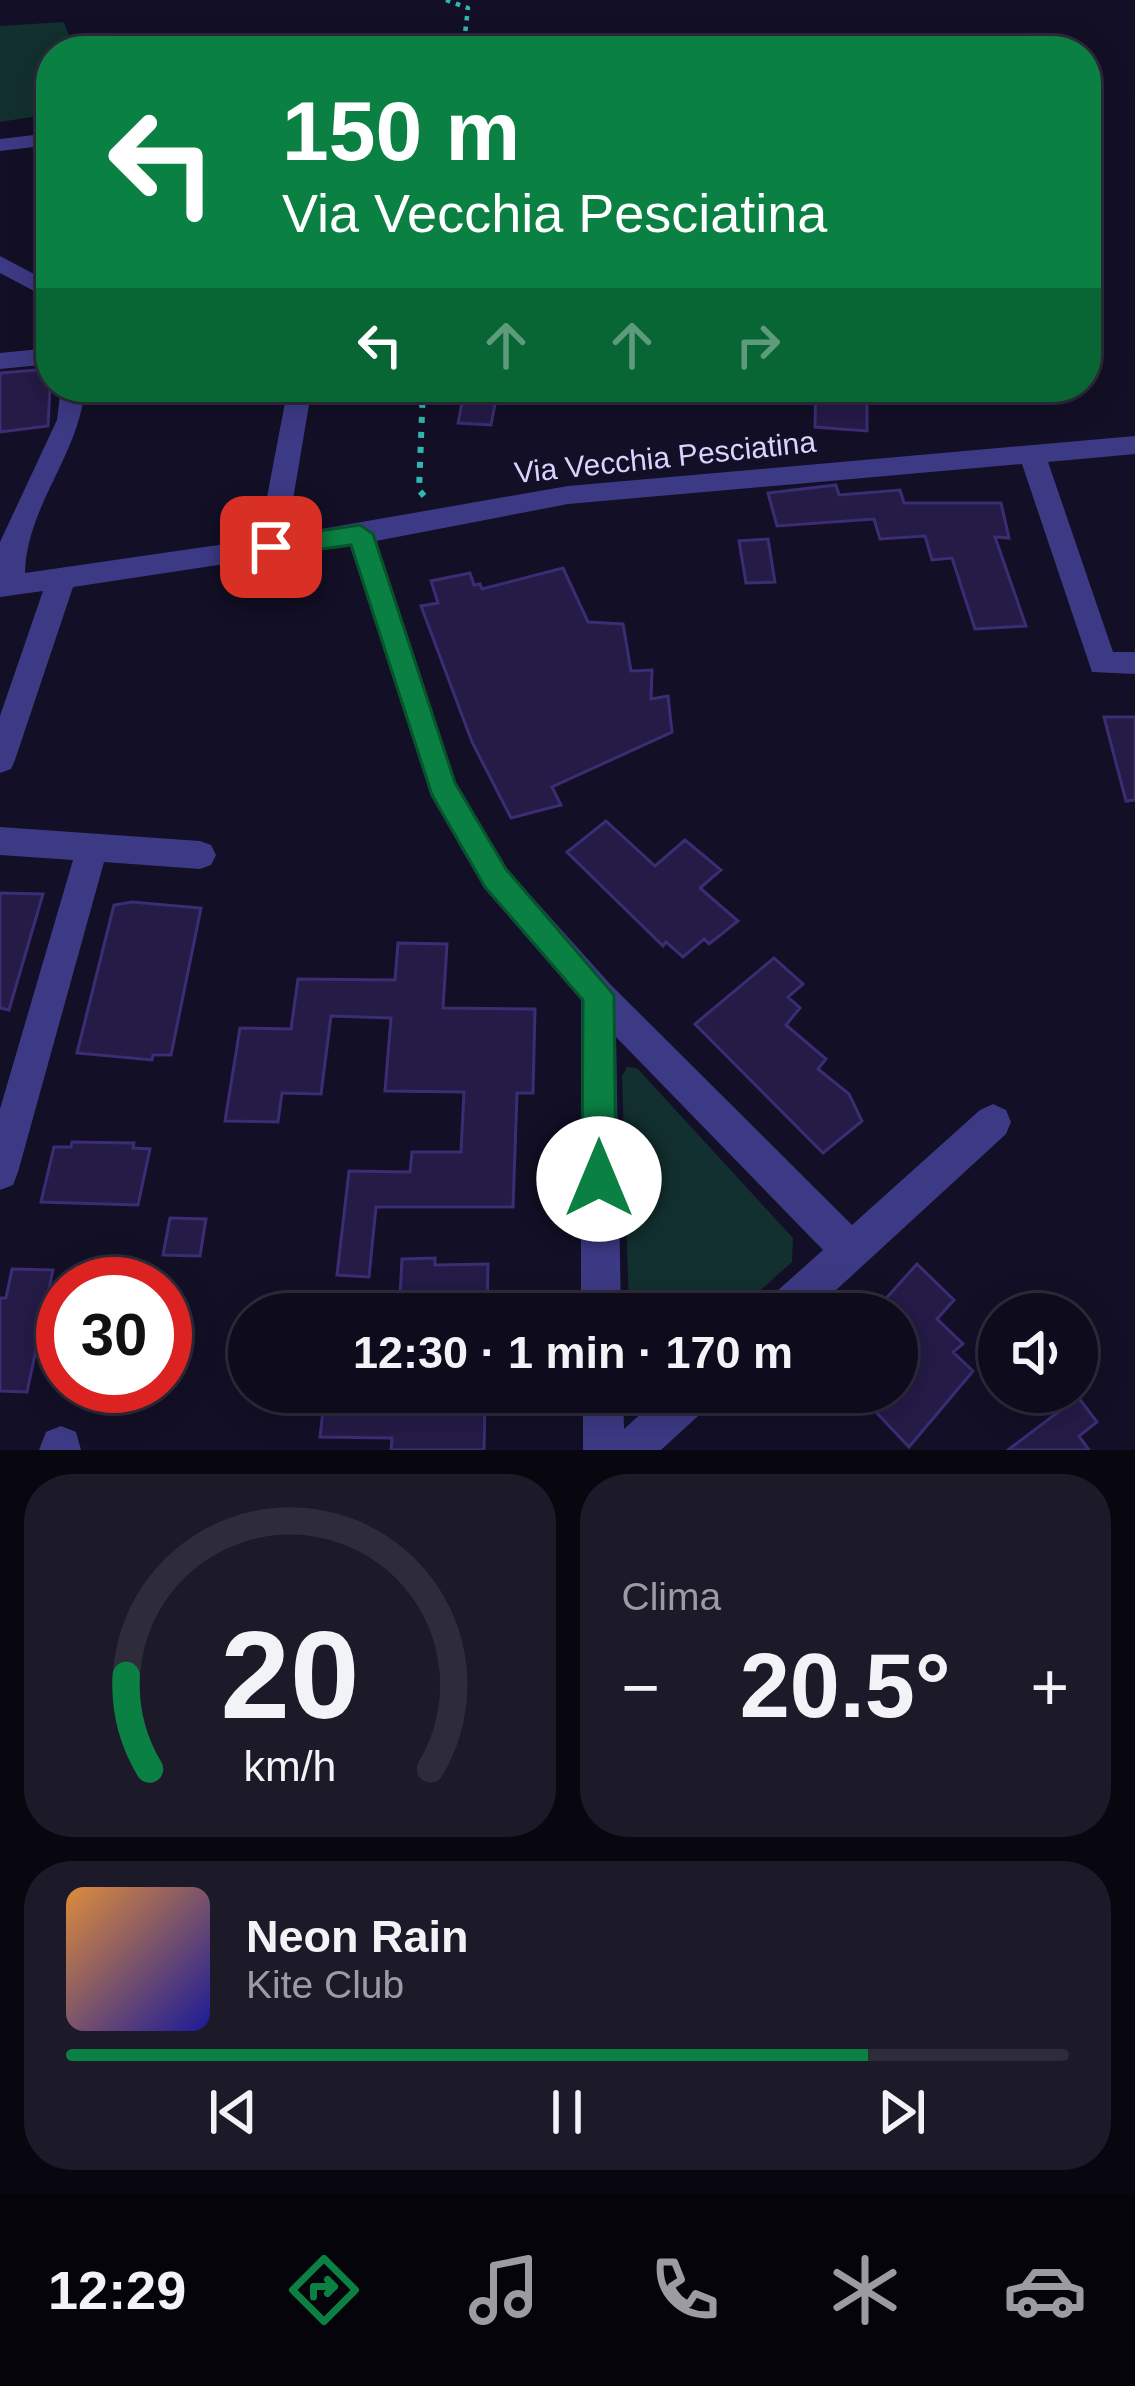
<!DOCTYPE html>
<html lang="it">
<meta charset="utf-8">
<style>
body{margin:0;font-family:Arial,sans-serif;background:#1c1929;color:#f1f3f6;height:100vh;display:flex;flex-direction:column;font-size:45px;white-space:nowrap}
*{box-sizing:border-box;margin:0}
p{font-size:39px;color:#9b9ba3}
.icon{flex:none;width:66px;height:66px;fill:none;stroke:currentColor;stroke-width:2;stroke-linecap:round;stroke-linejoin:round}
.map{position:relative;height:1450px;overflow:hidden}
.details{display:flex;flex-direction:column;gap:24px;padding:24px;background:#08060f;flex:1}
.details>*{flex:none}
.banner{position:absolute;left:36px;top:36px;width:1065px;height:366px;border-radius:48px;box-shadow:0 6px 30px #0003,0 0 0 3px #2e2b3b;background:#0b8043;color:#fff;overflow:hidden}
.controls{position:absolute;left:978px;top:1293px;display:grid;gap:24px}
.controls a{display:grid;place-items:center;width:120px;height:120px;border-radius:50%;background:#0e0b1c;box-shadow:0 6px 30px #0003,0 0 0 3px #2e2b3b;font-size:60px}
.speed{position:absolute;left:36px;top:1257px;display:flex;gap:24px;font-size:60px;font-weight:700;text-align:center}
.speed>*{display:grid;place-content:center;width:156px;height:156px;border-radius:50%;background:#0e0b1c;box-shadow:0 6px 30px #0003,0 0 0 3px #2e2b3b;line-height:1}
.speed .limit{border:18px solid #d22;background:#fff;color:#111}
.pin{position:absolute;display:grid;place-items:center;width:102px;height:102px;color:#fff;margin:-51px;border-radius:24px;box-shadow:0 6px 18px #0006}
.me{position:absolute;width:132px;margin:-66px;rotate:0deg;stroke-linejoin:round;filter:drop-shadow(0 0 9px #0008)}
.turn{display:flex;align-items:center;gap:42px;height:252px;padding:0 48px;font-size:54px}
.turn .icon{width:156px;height:156px;stroke-width:2.5}
.turn b{display:block;font-size:84px;line-height:102px}
.lanes{display:flex;align-items:center;height:114px;padding:0 48px;background:#0003;justify-content:center;gap:60px;direction:ltr}
.lanes .off{opacity:.35}
.big{font-size:90px;font-weight:700;line-height:1.1}
.details .card{flex:1;display:flex;flex-direction:column;justify-content:center;gap:18px;min-width:0;padding:0 42px;border-radius:48px;background:#1c1929}
.details .dial{align-items:center;gap:0}
.dial svg{height:312px;overflow:visible;fill:none;stroke:#2e2b3b;stroke-width:7;stroke-linecap:round;text-anchor:middle}
.dial text{fill:#f1f3f6;stroke:none}
.song{display:flex;align-items:center;gap:36px}
.cover{width:144px;height:144px;border-radius:18px;background:linear-gradient(135deg,hsl(30 70% 55%),hsl(240 70% 35%))}
.played{height:12px;border-radius:6px;background:linear-gradient(90deg,#0b8043 80%,#2e2b3b 80%)}
.keys{display:flex;justify-content:space-around;direction:ltr}
.heat{display:flex;justify-content:space-between;align-items:center;font-size:66px;direction:ltr}
.details .tiles{flex:1;display:grid;gap:24px;grid-template-columns:1fr 1fr}
.card:last-child{grid-column:span 2}
.trip{position:absolute;left:228px;top:1293px;width:690px;height:120px;border-radius:60px;background:#0e0b1c;box-shadow:0 6px 30px #0003,0 0 0 3px #2e2b3b;font-weight:700;line-height:120px;text-align:center}
.dock{display:flex;height:192px;justify-content:space-around;align-items:center;background:#06040b;color:#9b9ba3}
.dock .icon{width:84px;height:84px}
.dock .current{color:#0b8043}
.dock b{font-size:54px;color:#f1f3f6}
.map>svg:first-child{display:block}
.green{fill:#12302f}
.building{fill:#241b47;stroke:#3b2d73;stroke-width:3}
.lines{fill:none;stroke-linecap:round;stroke-linejoin:round}
.path-far1{stroke:#2fb8b0;stroke-width:4.5;stroke-dasharray:4.5 6;stroke-linecap:butt}
.path{stroke:#2fb8b0;stroke-width:6;stroke-dasharray:6 9;stroke-linecap:butt}
.minor{fill:#3d3a85;fill-rule:evenodd}
.route{fill:#0b8043;stroke:#07532c;stroke-width:3}
.labels{text-anchor:middle;dominant-baseline:central;stroke-width:9;stroke-linejoin:round;paint-order:stroke}
.street-label{font-size:30px;fill:#d9d4ff;stroke:#130f26}
</style>
<div class="map">
<svg width="1135" height="1450" viewBox="0 0 1135 1450">
<rect width="100%" height="100%" fill="#130f26"/>
<path class="green" d="M64 22 75 51H51V114L0 122V26Z
M627 1067 637 1068 793 1238 792 1262 734 1314H629L622 1076Z"/>
<path class="building" d="M51 369 48 426 0 432V373Z
M816 387 867 391V431L815 427Z
M464 393 497 394 491 425 458 423Z
M836 485 839 495 900 490 904 503H1001L1009 538 995 537 1026 626 975 629 952 558 932 560 925 536 880 539 874 519 777 526 768 493Z
M768 539 775 582 746 583 739 541Z
M563 568 588 622 623 624 631 671 652 670 651 699 668 696 672 732 552 787 561 805 511 818 472 742 421 606 438 603 431 581 470 573 474 585 480 584 482 589Z
M1104 717H1135V800L1126 801Z
M606 821 655 866 685 840 721 870 700 888 738 921 709 944 704 939 683 957 666 942 663 946 567 852Z
M0 893 43 894 9 1010 0 1008Z
M132 902 201 908 171 1055H153L152 1060 77 1053 114 905Z
M398 943 447 944 443 1008 535 1009 533 1093H517L513 1207H376L369 1277 337 1275 349 1171 410 1172 412 1152H461L464 1092 385 1091 391 1018 331 1016 321 1094 282 1093 278 1122 225 1121 240 1028 291 1029 298 979 395 980Z
M774 958 803 984 788 997 800 1008 786 1025 826 1059 818 1069 849 1094 862 1121 823 1153 695 1024Z
M72 1142 134 1143 133 1148 150 1149 138 1205 41 1202 54 1147H71Z
M170 1218 206 1219 200 1256 163 1255Z
M435 1258V1265L488 1264 487 1314H399L402 1259Z
M917 1264 954 1300 937 1319 963 1344 953 1352 973 1371 909 1447 857 1392H897V1314H872Z
M12 1269 53 1270 27 1392 0 1391V1298H6Z
M325 1392H360L358 1405 485 1403 484 1450H391L392 1438 320 1437Z
M1078 1397 1097 1422 1079 1436 1089 1450H1008Z"/>
<g class="lines">
<path class="path-far1" d="M446 0 468 8 463 51"/>
<path class="path" d="M423 387 419 490 424 496"/>
<path class="minor" d="M51 133V145L0 151V139Z
M0 256 51 283V300L0 273Z
M51 348V364L0 369V353Z
M61 387H85C80 454 26 507 25 573L259 539 288 387H312L287 535 568 486 1135 436V454L1048 462 1113 652H1135V674L1092 672 1022 464 568 504 376 541 456 784 506 868 610 984 852 1225 980 1110 993 1104 1006 1110 1011 1122 1006 1134 810 1314H761L767 1300 823 1250 616 1037 621 1314H581V1000L484 888 431 796 350 545 73 587 15 760 11 769 0 773V716L43 591 0 597V542L57 420Z
M0 827 200 841 211 845 216 855 211 865 200 869 104 862 18 1172 13 1185 0 1190V1109L73 860 0 855Z
M583 1392H623L624 1429 665 1392H715L709 1406 661 1450H583Z
M61 1426 76 1432 81 1450H39L46 1432Z"/>
</g>
<path class="route" d="M360 525 373 534 455 783 506 869 614 995 616 1179 611 1191 599 1195 587 1191 582 1179 583 1000 485 887 432 795 351 545 271 556 258 547 271 538Z"/>
<g class="labels">
<g class="street-label">
<text transform="translate(665 457) rotate(-6)">Via Vecchia Pesciatina</text>
</g>
</g>
</svg>
<div class="controls">
<a><svg class="icon" aria-label="sound" viewBox="0 0 24 24"><path d="M4 9h4l5-4v14l-5-4H4zM17 9q2 3 0 6"/></svg></a>
</div>
<div class="speed"><div class="limit">30</div></div>
<div class="pin" style="left:271px;top:547px;background:#d93025"><svg class="icon" aria-label="arrive" viewBox="0 0 24 24"><path d="M6 21V4h12l-3 4 3 4H6"/></svg></div>
<svg class="me" style="left:599px;top:1179px" viewBox="-20 -20 40 40"><circle r="19" fill="#fff"/><path d="M0-13L10 11 0 6-10 11z" fill="#0b8043"/></svg>
<div class="trip">12:30 · 1 min · 170 m</div>
<div class="banner">
<div class="turn"><svg class="icon" aria-label="left" viewBox="0 0 24 24"><path d="M17 20v-9H6M10 6l-5 5 5 5"/></svg><div><b>150 m</b>Via Vecchia Pesciatina</div></div>
<div class="lanes"><svg class="icon" aria-label="left" viewBox="0 0 24 24"><path d="M17 20v-9H6M10 6l-5 5 5 5"/></svg><svg class="icon off" aria-label="ahead" viewBox="0 0 24 24"><path d="M12 20V5M6 11l6-6 6 6"/></svg><svg class="icon off" aria-label="ahead" viewBox="0 0 24 24"><path d="M12 20V5M6 11l6-6 6 6"/></svg><svg class="icon off" aria-label="right" viewBox="0 0 24 24"><path d="M7 20v-9h11M14 6l5 5-5 5"/></svg></div>
</div>
</div>
<section class="details">
<div class="tiles">
<div class="card dial"><svg viewBox="0 0 100 80">
<path d="M14 69A42 42 0 1 1 86 69"/>
<path d="M14 69A42 42 0 0 1 8 45" stroke="#0b8043"/>
<text x="50" y="56" font-size="32" font-weight="700">20</text>
<text x="50" y="72" font-size="11">km/h</text>
</svg></div>
<div class="card"><p>Clima</p>
<div class="heat"><a>−</a><b class="big">20.5°</b><a>+</a></div>
</div>
<div class="card">
<div class="song"><i class="cover"></i><div><b>Neon Rain</b><p>Kite Club</p></div></div>
<div class="played"></div>
<div class="keys"><svg class="icon" aria-label="previous" viewBox="0 0 24 24"><path d="M18 5L8 12l10 7zM5 5v14"/></svg><svg class="icon" aria-label="pause" viewBox="0 0 24 24"><path d="M8 5v14M16 5v14"/></svg><svg class="icon" aria-label="next" viewBox="0 0 24 24"><path d="M6 5l10 7-10 7zM19 5v14"/></svg></div>
</div>
</div>
</section>
<nav class="dock">
<b>12:29</b>
<svg class="icon current" aria-label="directions" viewBox="0 0 24 24"><path d="M12 3l9 9-9 9-9-9zM9 14v-3h6M13 9l2 2-2 2"/></svg>
<svg class="icon" aria-label="music" viewBox="0 0 24 24"><path d="M9 18V5l10-2v13"/><circle cx="6" cy="18" r="3"/><circle cx="16" cy="16" r="3"/></svg>
<svg class="icon" aria-label="phone" viewBox="0 0 24 24"><path d="M5 4h4l2 5-3 2q2 4 5 5l2-3 5 2v4C11 20 4 13 5 4z"/></svg>
<svg class="icon" aria-label="climate" viewBox="0 0 24 24"><path d="M12 3v18M4 7l16 10M4 17L20 7"/></svg>
<svg class="icon" aria-label="car" viewBox="0 0 24 24"><path d="M5 17H2v-5l4-1 3-4h7l3 4 3 1v5h-3M9 17h6M6 11h13"/><circle cx="7" cy="17" r="2"/><circle cx="17" cy="17" r="2"/></svg>
</nav>
